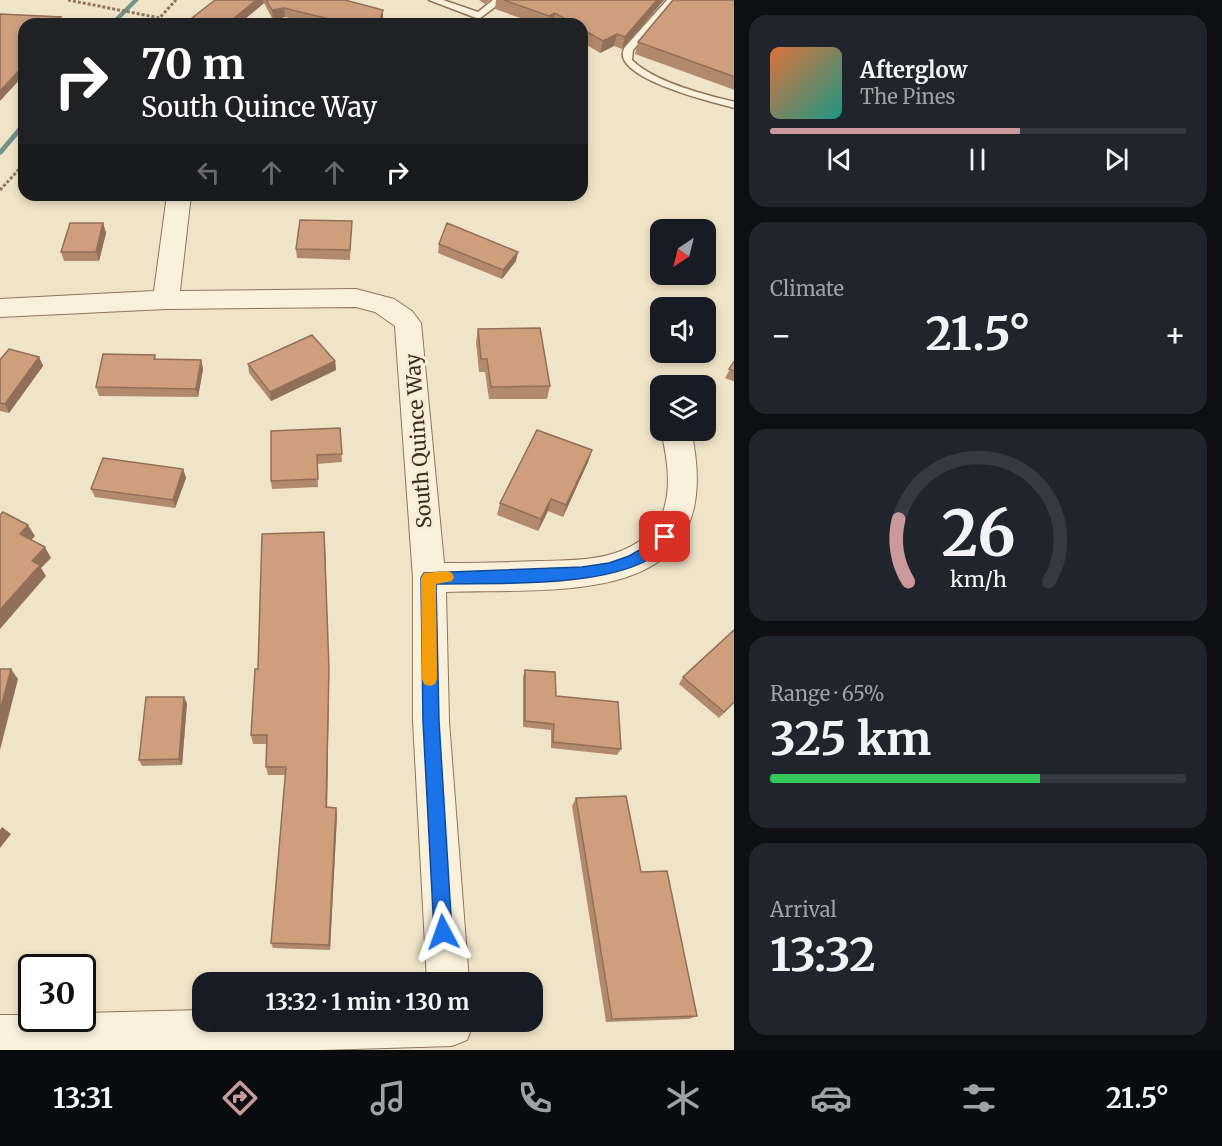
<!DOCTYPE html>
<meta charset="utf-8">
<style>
body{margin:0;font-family:Merriweather,serif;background:#20242c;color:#f1f3f6;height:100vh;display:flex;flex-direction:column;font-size:22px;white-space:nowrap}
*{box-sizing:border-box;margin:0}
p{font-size:20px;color:#9ea1a6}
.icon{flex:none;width:33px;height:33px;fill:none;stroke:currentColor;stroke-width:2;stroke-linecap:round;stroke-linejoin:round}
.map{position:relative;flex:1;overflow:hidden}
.details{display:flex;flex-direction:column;gap:15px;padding:15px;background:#0d0f14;width:488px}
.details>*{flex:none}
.top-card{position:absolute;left:18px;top:18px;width:570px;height:183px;border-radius:18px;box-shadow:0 3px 9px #0003;background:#202124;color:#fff;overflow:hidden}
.needle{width:39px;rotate:215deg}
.controls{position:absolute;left:650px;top:219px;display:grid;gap:12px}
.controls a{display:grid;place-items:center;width:66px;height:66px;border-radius:12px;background:#171b24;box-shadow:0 3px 9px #0003;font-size:30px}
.speed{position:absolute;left:18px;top:954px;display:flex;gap:12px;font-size:30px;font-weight:700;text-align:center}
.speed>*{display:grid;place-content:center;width:78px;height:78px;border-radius:50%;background:#171b24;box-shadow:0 3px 9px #0003;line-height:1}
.speed .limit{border:3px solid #111;border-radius:9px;background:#fff;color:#111}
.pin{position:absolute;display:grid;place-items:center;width:51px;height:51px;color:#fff;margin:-26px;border-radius:12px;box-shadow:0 3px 9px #0006}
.me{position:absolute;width:66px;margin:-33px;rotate:356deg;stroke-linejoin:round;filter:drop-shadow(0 0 4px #0008)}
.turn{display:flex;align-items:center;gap:21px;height:126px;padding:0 24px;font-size:27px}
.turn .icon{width:78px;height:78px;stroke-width:2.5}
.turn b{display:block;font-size:42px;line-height:51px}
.lanes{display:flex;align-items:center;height:57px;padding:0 24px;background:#0003;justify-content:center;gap:30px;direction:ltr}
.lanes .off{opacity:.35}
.big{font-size:45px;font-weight:700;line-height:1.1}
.details .tile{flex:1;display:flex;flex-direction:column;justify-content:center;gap:9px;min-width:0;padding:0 21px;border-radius:18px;background:#20242c}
.details .dial{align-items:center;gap:0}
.dial svg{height:156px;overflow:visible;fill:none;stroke:#363941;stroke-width:7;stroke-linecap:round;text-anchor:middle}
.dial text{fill:#f1f3f6;stroke:none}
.song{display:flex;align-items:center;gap:18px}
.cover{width:72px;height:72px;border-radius:9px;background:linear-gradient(135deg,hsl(20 70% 55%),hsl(170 70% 35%))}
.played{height:6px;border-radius:3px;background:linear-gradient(90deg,#cc999b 60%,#363941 60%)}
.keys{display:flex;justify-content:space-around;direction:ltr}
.heat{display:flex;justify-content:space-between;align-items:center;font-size:33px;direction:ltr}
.charge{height:9px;border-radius:4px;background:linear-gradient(90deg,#34c759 65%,#363941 0)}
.trip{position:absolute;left:192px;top:972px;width:351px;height:60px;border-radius:18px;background:#171b24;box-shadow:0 3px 9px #0003;font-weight:700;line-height:60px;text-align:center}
.menu{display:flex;height:96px;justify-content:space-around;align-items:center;background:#090b0e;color:#9ea1a6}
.menu .icon{width:42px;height:42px}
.menu .current{color:#cc999b}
.menu b{font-size:27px;color:#f1f3f6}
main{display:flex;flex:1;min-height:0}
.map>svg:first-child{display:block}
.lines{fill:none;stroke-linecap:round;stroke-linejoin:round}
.stream{fill:#6f938a;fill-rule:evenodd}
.lane-casing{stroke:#8d765c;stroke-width:3}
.street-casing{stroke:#8d765c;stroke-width:2}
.path{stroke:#8d765c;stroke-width:3;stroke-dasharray:3 2;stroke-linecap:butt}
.lane{fill:#faf1dc;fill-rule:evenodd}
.street{fill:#faf1dc;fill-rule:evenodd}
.wall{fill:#b2896c}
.shaded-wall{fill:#916f58}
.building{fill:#cf9f7d;stroke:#916f58;stroke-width:1.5}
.route{fill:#1a73e8;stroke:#114b97;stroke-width:1.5}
.slow{fill:#f59e0b}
.labels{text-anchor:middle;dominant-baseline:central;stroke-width:6;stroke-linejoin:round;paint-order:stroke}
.street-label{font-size:20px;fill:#3d2e20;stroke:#f7eed8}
</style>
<main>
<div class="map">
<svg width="735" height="1050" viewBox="0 0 735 1050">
<rect width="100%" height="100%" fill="#f0e4c8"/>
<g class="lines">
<path class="stream" d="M133 0H139L115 24H109Z
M24 122V128L2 154 0 155V149L22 123Z"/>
<g class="lane-casing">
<path id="lane" d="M429 0H443L478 12 493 0H504L479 19Z
M667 0H677L633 50 632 60C654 82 705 95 735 102V108C715 103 606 77 625 47Z"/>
</g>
<g class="street-casing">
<path id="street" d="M167 195H191L180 291 356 289 394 299 412 311 421 323 444 563C476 563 509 562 541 561 568 560 598 561 623 550 638 544 654 532 661 517 673 490 667 458 661 430H691C730 609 566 588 446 592L449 721 469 982H427L413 721V578L395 326 375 312 356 307 166 309 0 317V299L154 291Z
M202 1010V1022H472L473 1025 467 1040 452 1046 321 1050H0V1015H32V1018H82V1013Z"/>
</g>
<path class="path" d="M68 0 160 18
M154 24 176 0
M0 190 24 164"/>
<use href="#lane" class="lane"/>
<use href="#street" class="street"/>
</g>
<path class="wall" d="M215 0H345L383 19 382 24H313L285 17 273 20 264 3 239 24H187V22Z
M479 0H490L485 4Z
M496 0H664L622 49 614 46 600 53 582 42V24H537L495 9Z
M735 0V90L635 54 638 42Z
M352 221 350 260 297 258 296 249Z
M103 223 106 233 99 261H64L61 252Z
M439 244 516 261 502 279 438 253Z
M478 329 550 386 547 399H489L485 372H479L476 342Z
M155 355 156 359 201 360 203 369 198 397 99 396 96 387Z
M39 357 43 366 9 413 0 411V360Z
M735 360V382L725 378Z
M335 361 336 370 271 401 249 373 248 364Z
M340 428 342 462 317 464 318 487 272 489 271 481Z
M592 450 588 462 563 517 548 511 538 531 497 515 500 503Z
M183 469 186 478 175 508 95 497 91 489Z
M325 544 329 679 327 807 336 808 337 815 330 950 273 948 271 943 285 775H268L266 767 267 744H253L251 735 258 669Z
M735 629V702L719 718 679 684 683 677Z
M525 670 621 749 617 755 551 748V730L523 727V677Z
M187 703 182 765 142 766 139 760Z
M576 798 641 872 697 1016 689 1019 606 1022 572 806Z"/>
<path class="shaded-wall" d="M256 0H263L264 3 239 24H227Z
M657 0H664L622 49 625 37Z
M284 8 285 17 273 20 272 10Z
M383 10V19L382 24H379Z
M555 13 553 24H548L549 16Z
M61 17 63 24H55Z
M617 34 614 46 600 53 603 41Z
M24 65V75L0 101V91Z
M103 223 106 233 99 261 96 252Z
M518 252 516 261 502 279 503 270Z
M39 357 43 366 9 413 5 404Z
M201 360 203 369 198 397 196 389Z
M335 361 336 370 271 401 270 392Z
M592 450 588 462 563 517 566 505Z
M183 469 186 478 175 508 173 500Z
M551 499 548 511 538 531 541 519Z
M28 525 35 536 26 545 20 534Z
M325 544 329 679 327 815 326 807Z
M45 547 51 558 41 568 46 576 0 629V610L32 561Z
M11 669 18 679 0 750V711Z
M184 697 187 703 182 765 179 759Z
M336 808 337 815 330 950 329 945Z
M2 827 11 834 0 848V830Z"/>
<path class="building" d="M215 0H256L227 24H193L187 22Z
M266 0H345L383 10 379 24H333L329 19 284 8 272 10Z
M504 0H657L625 37 617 34 603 41 582 29V24H574L555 13 549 16Z
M673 0H735V77L638 42Z
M0 14 61 17 55 24H24V65L0 91Z
M300 220 352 221 350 250 296 249Z
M70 223H103L96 252H61Z
M447 223 518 252 503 270 439 244Z
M540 328 550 386 491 387 487 359H481L478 329Z
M312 335 335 361 270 392 248 364Z
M9 349 39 357 5 404 0 403V360Z
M103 354 155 355 154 359 201 360 196 389 96 387Z
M735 360V371L729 369Z
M340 428 342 454 317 455 318 479 271 481V431Z
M537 430 592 450 566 505 551 499 541 519 500 503Z
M103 458 183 469 173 500 91 489Z
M3 512 28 525 20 534 45 547 32 561 40 565 0 610V515Z
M324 532 329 669 326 807 336 808 329 945 271 943 286 767H266L267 735H251L255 669H258L262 534Z
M735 629V701L724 712 683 677Z
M0 669H11L0 711Z
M525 670 555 672 556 696 618 702 621 749 553 742 554 724 525 721Z
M146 697H184L179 759 139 760Z
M626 796 641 872 667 871 697 1016 612 1019 576 798Z"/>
<path class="route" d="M665 531 670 532 672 537C644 592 491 582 436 584L439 721 452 932 449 939 443 941 437 939 434 932 423 721 421 578 424 573 582 567 609 563 629 556 645 547Z"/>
<path class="slow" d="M447 571 452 573 454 577 452 581 436 584 437 679 435 684 430 686 424 684 422 679 421 578 424 573Z"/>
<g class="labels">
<g class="street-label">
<text transform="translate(418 441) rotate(-94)">South Quince Way</text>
</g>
</g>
</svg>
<div class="controls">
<a><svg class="needle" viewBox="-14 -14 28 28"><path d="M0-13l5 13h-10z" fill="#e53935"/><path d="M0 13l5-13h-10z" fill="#9ea1a6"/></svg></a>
<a><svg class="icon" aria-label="sound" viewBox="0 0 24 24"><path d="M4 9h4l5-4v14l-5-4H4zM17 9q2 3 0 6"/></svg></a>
<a><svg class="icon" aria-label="layers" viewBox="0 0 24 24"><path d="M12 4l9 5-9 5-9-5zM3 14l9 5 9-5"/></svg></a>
</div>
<div class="speed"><div class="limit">30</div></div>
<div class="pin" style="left:665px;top:537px;background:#d93025"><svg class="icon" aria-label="arrive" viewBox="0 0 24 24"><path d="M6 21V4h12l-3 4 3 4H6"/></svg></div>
<svg class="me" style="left:443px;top:932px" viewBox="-20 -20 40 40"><path d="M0-17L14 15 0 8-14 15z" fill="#1a73e8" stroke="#fff" stroke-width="4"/></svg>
<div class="trip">13:32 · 1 min · 130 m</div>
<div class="top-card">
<div class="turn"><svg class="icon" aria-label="right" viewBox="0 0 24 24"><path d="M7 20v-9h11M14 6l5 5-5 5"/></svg><div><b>70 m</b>South Quince Way</div></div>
<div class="lanes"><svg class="icon off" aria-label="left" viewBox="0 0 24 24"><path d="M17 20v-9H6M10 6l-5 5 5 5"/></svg><svg class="icon off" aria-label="ahead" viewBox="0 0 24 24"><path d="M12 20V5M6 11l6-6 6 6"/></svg><svg class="icon off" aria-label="ahead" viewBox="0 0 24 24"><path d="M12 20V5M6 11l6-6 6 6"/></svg><svg class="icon" aria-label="right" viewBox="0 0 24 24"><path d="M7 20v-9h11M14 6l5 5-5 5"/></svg></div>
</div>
</div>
<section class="details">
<div class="tile">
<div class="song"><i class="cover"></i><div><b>Afterglow</b><p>The Pines</p></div></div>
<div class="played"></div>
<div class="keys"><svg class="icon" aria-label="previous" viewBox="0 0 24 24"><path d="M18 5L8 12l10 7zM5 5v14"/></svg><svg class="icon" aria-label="pause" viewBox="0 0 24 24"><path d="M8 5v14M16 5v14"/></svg><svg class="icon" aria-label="next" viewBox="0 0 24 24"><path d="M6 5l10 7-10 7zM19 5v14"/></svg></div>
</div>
<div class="tile"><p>Climate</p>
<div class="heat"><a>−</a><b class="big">21.5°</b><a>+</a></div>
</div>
<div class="tile dial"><svg viewBox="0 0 100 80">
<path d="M14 69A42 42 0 1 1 86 69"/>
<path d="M14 69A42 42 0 0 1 9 37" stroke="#cc999b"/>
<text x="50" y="56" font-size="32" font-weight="700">26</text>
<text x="50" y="72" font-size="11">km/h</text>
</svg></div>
<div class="tile"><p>Range · 65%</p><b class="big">325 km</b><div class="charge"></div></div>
<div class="tile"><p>Arrival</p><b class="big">13:32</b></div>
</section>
</main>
<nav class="menu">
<b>13:31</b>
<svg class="icon current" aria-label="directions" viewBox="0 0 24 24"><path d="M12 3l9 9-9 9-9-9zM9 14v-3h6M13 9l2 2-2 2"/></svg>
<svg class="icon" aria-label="music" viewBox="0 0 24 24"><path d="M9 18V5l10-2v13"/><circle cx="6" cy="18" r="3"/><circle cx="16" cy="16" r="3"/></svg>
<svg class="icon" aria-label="phone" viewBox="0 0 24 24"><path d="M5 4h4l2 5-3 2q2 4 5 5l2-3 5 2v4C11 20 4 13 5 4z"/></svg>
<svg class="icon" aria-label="climate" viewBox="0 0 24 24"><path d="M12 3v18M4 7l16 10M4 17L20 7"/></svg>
<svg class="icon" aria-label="car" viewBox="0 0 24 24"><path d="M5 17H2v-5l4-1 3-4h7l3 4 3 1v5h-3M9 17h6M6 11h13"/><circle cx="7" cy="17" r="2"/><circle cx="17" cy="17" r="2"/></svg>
<svg class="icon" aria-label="filters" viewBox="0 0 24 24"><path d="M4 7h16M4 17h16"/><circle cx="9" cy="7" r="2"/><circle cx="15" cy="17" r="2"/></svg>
<b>21.5°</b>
</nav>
